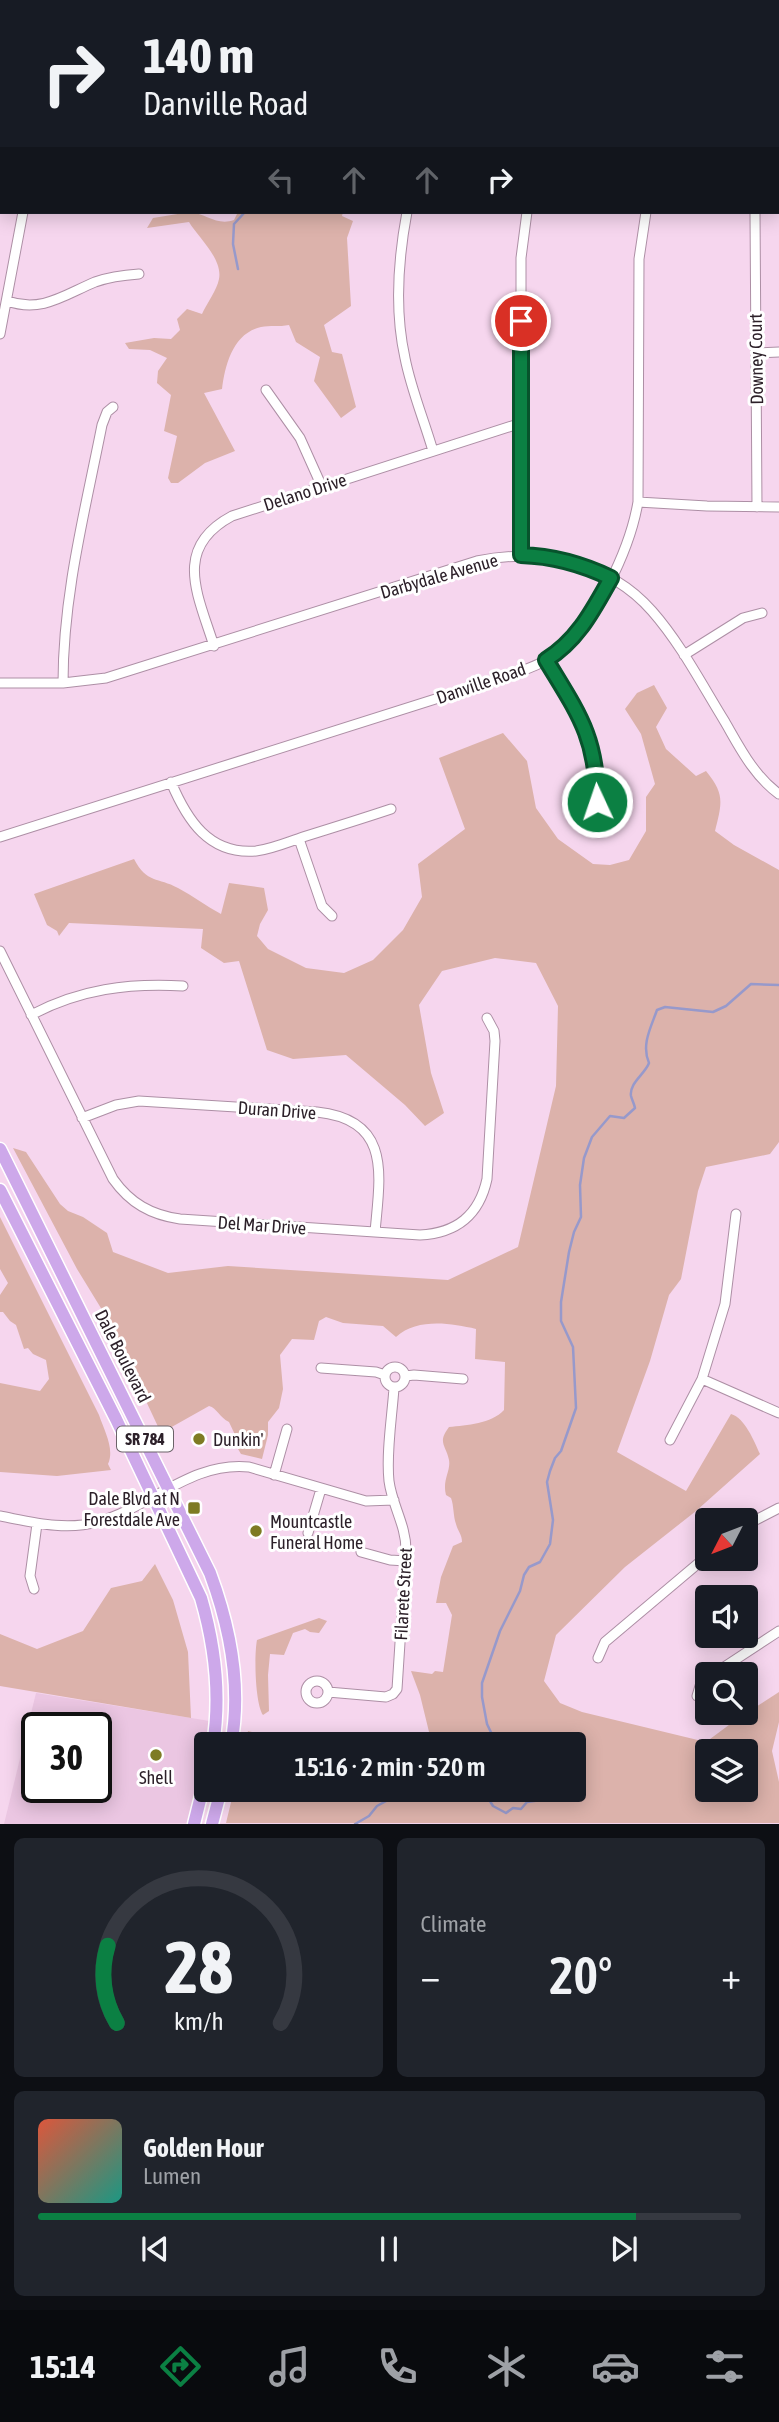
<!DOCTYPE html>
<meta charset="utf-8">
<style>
body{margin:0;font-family:"Asap Condensed",sans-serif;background:#20242c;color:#f1f3f6;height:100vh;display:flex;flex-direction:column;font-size:26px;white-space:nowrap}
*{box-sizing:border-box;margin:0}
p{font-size:23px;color:#9ea1a6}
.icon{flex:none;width:38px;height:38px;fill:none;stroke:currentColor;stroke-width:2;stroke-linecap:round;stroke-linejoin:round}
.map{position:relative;height:1824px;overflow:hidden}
.drawer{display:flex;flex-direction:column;gap:14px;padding:14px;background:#0d0f14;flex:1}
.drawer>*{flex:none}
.banner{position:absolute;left:0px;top:0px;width:780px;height:214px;box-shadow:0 4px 18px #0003;background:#171b24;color:#f1f3f6;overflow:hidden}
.needle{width:46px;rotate:228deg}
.buttons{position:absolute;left:695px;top:1508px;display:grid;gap:14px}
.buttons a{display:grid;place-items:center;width:63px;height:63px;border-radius:7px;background:#171b24;box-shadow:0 4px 18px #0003;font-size:35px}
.speed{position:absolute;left:21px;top:1712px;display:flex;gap:14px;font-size:35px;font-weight:700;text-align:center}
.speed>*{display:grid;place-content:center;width:91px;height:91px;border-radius:50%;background:#171b24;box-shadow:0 4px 18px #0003;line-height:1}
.speed .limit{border:4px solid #111;border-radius:10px;background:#fff;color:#111}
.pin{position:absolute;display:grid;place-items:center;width:60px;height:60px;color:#fff;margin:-30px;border:4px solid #fff;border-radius:50%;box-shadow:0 2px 7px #0007}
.me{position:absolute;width:77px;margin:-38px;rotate:357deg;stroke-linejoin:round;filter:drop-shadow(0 0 5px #0008)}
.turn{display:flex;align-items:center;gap:24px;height:147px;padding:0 28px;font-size:32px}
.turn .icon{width:91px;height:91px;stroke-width:2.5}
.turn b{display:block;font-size:49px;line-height:60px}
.lanes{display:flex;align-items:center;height:66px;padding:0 28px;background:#0003;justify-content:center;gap:35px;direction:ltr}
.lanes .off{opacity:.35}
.big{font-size:52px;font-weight:600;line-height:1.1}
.drawer .widget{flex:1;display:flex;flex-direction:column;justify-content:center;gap:10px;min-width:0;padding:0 24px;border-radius:10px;background:#20242c}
.drawer .dial{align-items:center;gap:0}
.dial svg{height:182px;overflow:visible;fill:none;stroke:#363941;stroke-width:7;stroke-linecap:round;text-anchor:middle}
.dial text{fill:#f1f3f6;stroke:none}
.song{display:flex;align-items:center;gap:21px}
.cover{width:84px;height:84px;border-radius:10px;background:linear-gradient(135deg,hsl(10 70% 55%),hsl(170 70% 35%))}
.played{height:7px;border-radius:4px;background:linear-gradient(90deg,#0b8043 85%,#363941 85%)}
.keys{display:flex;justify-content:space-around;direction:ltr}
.heat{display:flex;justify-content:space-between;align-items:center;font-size:38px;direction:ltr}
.drawer .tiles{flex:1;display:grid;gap:14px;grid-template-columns:1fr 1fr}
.widget:last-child{grid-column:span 2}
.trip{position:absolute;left:194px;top:1732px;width:392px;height:70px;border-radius:7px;background:#171b24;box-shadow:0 4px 18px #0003;font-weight:600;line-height:70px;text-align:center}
.tabs{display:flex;height:112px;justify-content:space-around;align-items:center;background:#090b0e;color:#9ea1a6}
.tabs .icon{width:49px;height:49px}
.tabs .active{color:#0b8043}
.tabs b{font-size:32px;color:#f1f3f6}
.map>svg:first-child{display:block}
.built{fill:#ebc6e2;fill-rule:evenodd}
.green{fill:#dcb2ab;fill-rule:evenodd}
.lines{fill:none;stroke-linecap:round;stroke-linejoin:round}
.stream{stroke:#9799cb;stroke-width:2.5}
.minor-casing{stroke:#ad8fa5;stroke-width:11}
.major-casing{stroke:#fff;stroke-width:15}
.minor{stroke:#fff;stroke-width:9}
.major{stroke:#cda8ea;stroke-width:12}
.route-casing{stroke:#07532c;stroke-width:18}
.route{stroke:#0b8043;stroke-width:12}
.poi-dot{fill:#7e7b23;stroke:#fff;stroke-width:2.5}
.labels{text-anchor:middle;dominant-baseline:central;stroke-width:6;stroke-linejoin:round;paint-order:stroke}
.shield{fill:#fff;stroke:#6b6369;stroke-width:2}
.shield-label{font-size:16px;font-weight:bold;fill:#2c2029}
.street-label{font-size:18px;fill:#2c2029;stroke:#fff}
.poi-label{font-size:18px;fill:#2c2029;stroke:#fff;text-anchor:start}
</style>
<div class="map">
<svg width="779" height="1824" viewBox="0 0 779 1824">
<rect width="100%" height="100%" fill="#f6d6ee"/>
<path class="built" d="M36 1693 216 1722 213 1745H206V1776L194 1823 4 1824ZM37 1727H96V1787H37Z"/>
<path class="green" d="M190 212C207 214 217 226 234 220L238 212H343L342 216 353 221 347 238 351 306 324 325 332 352 342 354 356 407 341 418 314 381 320 357 296 342 289 325C279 327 270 325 261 327 233 333 225 365 222 389L204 393 235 451 205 463 178 483H171L168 478 177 436 164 431 171 395 157 383 158 371 167 358 150 350 129 349 125 343 154 338 171 339 180 330 177 319 187 309 202 314C207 303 217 290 219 279 223 259 198 237 189 222L147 228 153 218Z
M654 685 667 708 656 727 666 749 696 776 706 771C725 794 722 803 715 831L734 845 779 870V1142L770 1154 706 1167 698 1191 681 1279 669 1295 650 1361 617 1452 686 1491 731 1414C745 1418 754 1441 760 1454L696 1511 625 1567 556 1635 544 1681 560 1703 582 1712 706 1742 737 1719 779 1692V1722L772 1751 779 1782V1823H226L234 1790H574V1745H336L430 1736 420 1695 411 1671 432 1674 435 1671 443 1672 452 1615 446 1603H436L441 1577 453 1546 462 1542C462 1534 458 1532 456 1524 453 1516 454 1506 451 1498L446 1495C442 1480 451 1471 449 1460 446 1445 437 1443 449 1427 467 1425 491 1424 504 1410L505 1362 475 1359 476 1329C450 1323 417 1318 396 1337L383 1326 343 1323 326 1317 319 1321 314 1340 292 1339 280 1355 283 1389 279 1408 268 1422V1435L262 1459 241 1454 235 1444 237 1439 229 1422C220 1418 217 1408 209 1406L161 1433 107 1318 77 1269 13 1148 26 1152 60 1204 68 1211 83 1217 107 1233 113 1252 168 1273 228 1266 448 1280 518 1247 556 1086 558 1006 536 963 495 958 442 971 419 1005 431 1073 444 1113 425 1126 405 1105 346 1055 293 1059 267 1050 239 961 224 963 201 948 203 929 69 923 59 936 57 931 47 925 34 894 134 859C147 884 158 877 178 888 193 896 206 906 221 914L229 883 264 888 268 910 260 924 257 936 268 949 306 968 344 973 373 960 403 930 422 897 418 864 465 829 439 758 503 733 527 761 536 808 558 839 593 864 610 865 629 860 646 831V797L655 784 641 734 625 709 637 693ZM707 1752H746V1790H707Z
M0 1217 99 1415C104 1430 115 1449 108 1464L111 1470 57 1476 0 1472V1383L40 1391 49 1379 46 1360 33 1354 28 1348 24 1349 16 1325 10 1321 3 1312H0V1295L8 1283 0 1269Z
M155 1564 173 1600 188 1652 191 1718 0 1686V1634L37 1649 83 1631 111 1588 142 1581Z
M319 1618 327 1621 319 1633 310 1632 305 1629 293 1633 284 1655 270 1654 268 1675 269 1711 263 1715C255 1703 254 1655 257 1640Z
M248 1731 285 1740 317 1745H245Z"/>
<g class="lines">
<path class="stream" d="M238 269 233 244 234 224 245 212
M497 1745 487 1724 482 1697V1683L500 1631 520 1591 524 1575 529 1567 540 1562 550 1544 553 1520 547 1482 550 1471 555 1458 561 1451 576 1408 573 1347 561 1321V1302L569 1252 574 1232 581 1217 580 1185 584 1158 592 1137 610 1116 624 1118 635 1108C634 1103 632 1100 631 1096 629 1083 645 1074 649 1063 641 1045 651 1027 657 1010L665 1007 713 1012 726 1006 751 984 779 985
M483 1790 493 1806 506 1813 513 1808 521 1809 527 1802 541 1800 545 1790
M355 1824 369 1816 377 1806 388 1800 444 1790"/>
<g class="minor-casing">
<path id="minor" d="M175 0 176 2
M220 0 221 2
M196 2 201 0
M446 2 447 0
M565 2V0
M686 2V0
M0 9H2
M407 212C398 260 394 309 405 358 411 389 424 420 433 451
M755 212 757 507
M7 301C42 313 64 295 95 282 109 277 124 275 139 274
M0 334 23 212
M756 353 779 352
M266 390 300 438 322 487
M638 502 707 506 779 507
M521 555V258L527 212
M214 646C198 595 172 548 232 516L521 423
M684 655 743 618 762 613
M546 660C578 713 597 737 597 802
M0 683H63L106 678 477 561C540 548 608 561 652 611 681 644 702 685 725 722 740 748 754 776 779 794
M63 683C63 595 85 511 102 425L107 412 113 407
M171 782C187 820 209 855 256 851 272 849 288 842 303 837 332 828 361 819 391 809
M0 837 508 676C524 670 543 664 557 653 595 624 630 549 638 502L639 259 646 212
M299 839 322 906 332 916
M0 951 113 1179C130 1203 151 1215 180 1219L420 1235C456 1233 479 1216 487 1179L495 1041 494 1031 487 1018
M31 1015C80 989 128 983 183 986
M82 1118 116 1105 139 1101 317 1112C392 1120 380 1175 375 1232
M385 1377a10 10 0 1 1 20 0a10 10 0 1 1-20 0Z
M321 1368 376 1372 385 1375
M406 1376 414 1375 463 1379
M702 1379 779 1413
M670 1440 702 1379 725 1304 736 1214
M274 1475 287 1429
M0 1516C32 1522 65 1531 97 1522 150 1508 191 1461 249 1467L366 1501 394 1500
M746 1525 779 1508
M308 1533 321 1489
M361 1552 390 1560 406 1561
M34 1589 30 1576 37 1524
M598 1658 605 1642 707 1556
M712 1675 779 1631
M306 1692a11 11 0 1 1 22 0a11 11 0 1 1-22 0Z
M328 1692 386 1697 393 1694 397 1689 406 1550C406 1525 392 1505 389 1481 386 1453 392 1417 394 1388
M697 1696 700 1686 707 1678"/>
</g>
<g class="major-casing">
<path id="major" d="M0 1149 210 1573C230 1627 242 1687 231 1745
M0 1190 116 1419 201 1598C215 1646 221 1695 213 1745
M194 1824 206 1776
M212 1824 221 1790"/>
</g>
<use href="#minor" class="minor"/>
<use href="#major" class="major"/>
</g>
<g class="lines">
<g class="route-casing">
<path id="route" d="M521 321V555C554 556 582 564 611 578 593 610 578 640 546 660 578 713 597 737 597 802"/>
</g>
<use href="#route" class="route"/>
</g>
<g class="poi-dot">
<circle cx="199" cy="1439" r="7"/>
<rect x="187" y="1501" width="14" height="14" rx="3.5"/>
<circle cx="256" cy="1531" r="7"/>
<circle cx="156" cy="1755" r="7"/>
</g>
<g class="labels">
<rect class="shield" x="117" y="1426.5" width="56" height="25" rx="5"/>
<g class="shield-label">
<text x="145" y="1439">SR 784</text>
</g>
<g class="street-label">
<text transform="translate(756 359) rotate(-91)">Downey Court</text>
<text transform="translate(305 492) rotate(-18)">Delano Drive</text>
<text transform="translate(439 576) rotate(-16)">Darbydale Avenue</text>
<text transform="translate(481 683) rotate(-19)">Danville Road</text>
<text transform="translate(277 1110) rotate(4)">Duran Drive</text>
<text transform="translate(262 1225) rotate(4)">Del Mar Drive</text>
<text transform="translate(123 1356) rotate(63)">Dale Boulevard</text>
<text transform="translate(403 1594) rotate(-87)">Filarete Street</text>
</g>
<g class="poi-label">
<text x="213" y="1439">Dunkin'</text>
<text x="180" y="1498" text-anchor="end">Dale Blvd at N<tspan x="180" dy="21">Forestdale Ave</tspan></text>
<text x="270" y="1521">Mountcastle<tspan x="270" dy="21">Funeral Home</tspan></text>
<text x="156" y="1777" text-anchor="middle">Shell</text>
</g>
</g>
</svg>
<div class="buttons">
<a><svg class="needle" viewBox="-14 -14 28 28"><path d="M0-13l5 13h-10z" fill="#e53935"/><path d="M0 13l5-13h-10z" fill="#9ea1a6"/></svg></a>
<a><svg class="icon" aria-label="sound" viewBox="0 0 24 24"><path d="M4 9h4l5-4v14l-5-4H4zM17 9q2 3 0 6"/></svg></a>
<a><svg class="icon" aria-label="search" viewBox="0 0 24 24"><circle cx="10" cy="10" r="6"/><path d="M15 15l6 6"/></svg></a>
<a><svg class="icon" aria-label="layers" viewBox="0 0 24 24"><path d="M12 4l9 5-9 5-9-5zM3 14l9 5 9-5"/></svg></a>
</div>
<div class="speed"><div class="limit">30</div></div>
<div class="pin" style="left:521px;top:321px;background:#d93025"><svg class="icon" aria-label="arrive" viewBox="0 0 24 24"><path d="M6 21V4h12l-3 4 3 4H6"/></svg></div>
<svg class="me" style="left:597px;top:802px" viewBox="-20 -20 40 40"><circle r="17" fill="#0b8043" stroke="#fff" stroke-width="3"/><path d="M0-11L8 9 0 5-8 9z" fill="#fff"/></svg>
<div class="trip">15:16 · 2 min · 520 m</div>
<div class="banner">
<div class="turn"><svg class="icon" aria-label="right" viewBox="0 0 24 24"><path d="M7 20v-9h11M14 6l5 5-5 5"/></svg><div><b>140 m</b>Danville Road</div></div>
<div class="lanes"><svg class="icon off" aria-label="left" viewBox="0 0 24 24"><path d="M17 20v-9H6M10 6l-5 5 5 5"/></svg><svg class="icon off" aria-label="ahead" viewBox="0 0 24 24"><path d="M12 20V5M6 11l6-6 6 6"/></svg><svg class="icon off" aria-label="ahead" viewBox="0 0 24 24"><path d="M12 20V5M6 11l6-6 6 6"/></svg><svg class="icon" aria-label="right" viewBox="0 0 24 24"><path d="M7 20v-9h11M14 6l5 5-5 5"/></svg></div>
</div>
</div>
<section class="drawer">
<div class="tiles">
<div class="widget dial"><svg viewBox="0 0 100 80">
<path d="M14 69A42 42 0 1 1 86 69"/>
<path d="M14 69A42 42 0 0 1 10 35" stroke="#0b8043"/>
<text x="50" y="56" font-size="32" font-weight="700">28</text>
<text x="50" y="72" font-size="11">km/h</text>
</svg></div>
<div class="widget"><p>Climate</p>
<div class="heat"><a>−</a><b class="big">20°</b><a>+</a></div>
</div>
<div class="widget">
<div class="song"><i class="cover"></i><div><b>Golden Hour</b><p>Lumen</p></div></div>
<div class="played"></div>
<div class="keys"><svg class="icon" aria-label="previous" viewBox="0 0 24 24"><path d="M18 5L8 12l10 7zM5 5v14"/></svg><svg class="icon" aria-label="pause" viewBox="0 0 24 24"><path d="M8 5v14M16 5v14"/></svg><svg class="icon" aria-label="next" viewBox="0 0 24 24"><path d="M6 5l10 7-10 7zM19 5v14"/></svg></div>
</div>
</div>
</section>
<nav class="tabs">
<b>15:14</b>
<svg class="icon active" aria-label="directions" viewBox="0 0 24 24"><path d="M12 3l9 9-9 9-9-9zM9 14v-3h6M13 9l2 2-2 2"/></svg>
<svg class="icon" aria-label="music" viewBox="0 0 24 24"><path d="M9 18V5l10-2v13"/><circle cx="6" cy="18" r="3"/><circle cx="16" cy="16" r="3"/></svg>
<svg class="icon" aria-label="phone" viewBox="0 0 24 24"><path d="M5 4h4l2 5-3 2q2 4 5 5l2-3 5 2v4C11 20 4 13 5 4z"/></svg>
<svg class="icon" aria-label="climate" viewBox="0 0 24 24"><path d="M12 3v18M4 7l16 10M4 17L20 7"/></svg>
<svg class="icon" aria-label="car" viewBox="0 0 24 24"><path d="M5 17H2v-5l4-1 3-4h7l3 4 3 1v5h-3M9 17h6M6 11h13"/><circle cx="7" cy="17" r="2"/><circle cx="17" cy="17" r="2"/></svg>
<svg class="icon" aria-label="filters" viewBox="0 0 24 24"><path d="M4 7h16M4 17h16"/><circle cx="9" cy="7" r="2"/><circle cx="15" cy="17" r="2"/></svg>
</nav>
